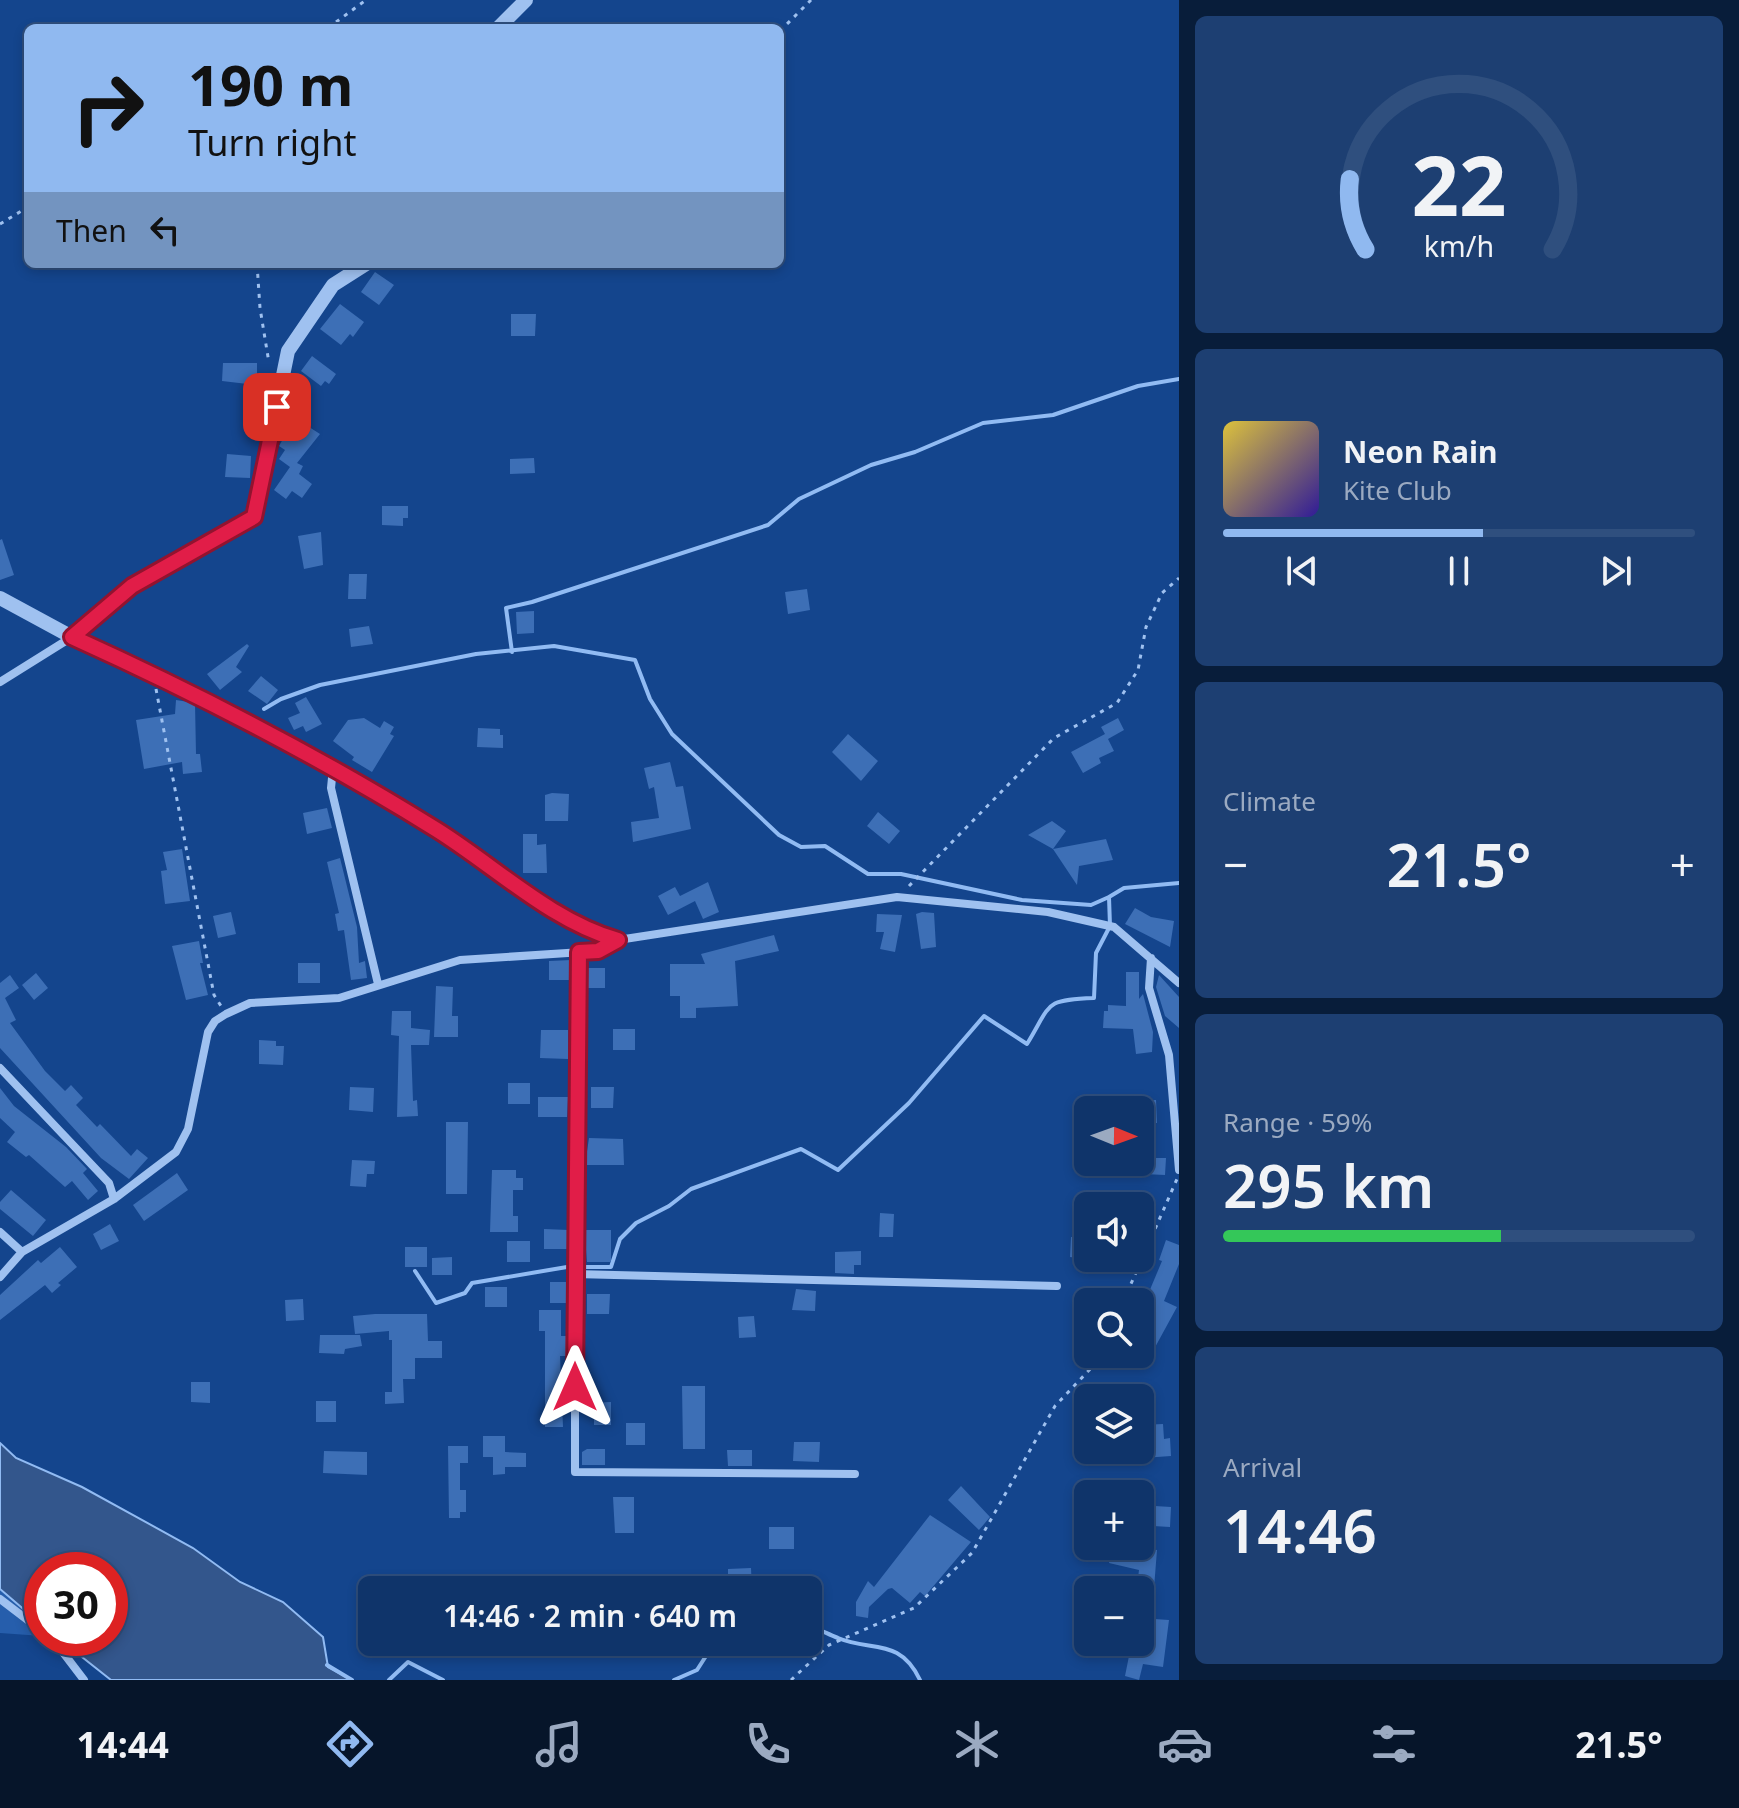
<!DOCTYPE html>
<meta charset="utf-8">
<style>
body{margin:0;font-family:"Noto Sans",sans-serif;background:#1d3f72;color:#f1f3f6;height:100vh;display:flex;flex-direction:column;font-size:30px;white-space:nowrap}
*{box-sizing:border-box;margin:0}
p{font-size:26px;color:#9baac1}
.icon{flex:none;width:44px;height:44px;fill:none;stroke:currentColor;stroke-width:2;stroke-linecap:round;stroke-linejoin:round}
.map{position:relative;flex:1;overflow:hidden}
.side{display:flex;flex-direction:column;gap:16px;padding:16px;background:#081d3a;width:560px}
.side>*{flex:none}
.hud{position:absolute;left:24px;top:24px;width:760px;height:244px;border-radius:12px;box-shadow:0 4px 12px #0003,0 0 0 2px #2f4f7e;background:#90b9f0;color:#111;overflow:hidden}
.needle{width:52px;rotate:91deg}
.controls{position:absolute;left:1074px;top:1096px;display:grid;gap:16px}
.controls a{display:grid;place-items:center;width:80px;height:80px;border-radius:12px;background:#0f346a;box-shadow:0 4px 12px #0003,0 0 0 2px #2f4f7e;font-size:40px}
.speed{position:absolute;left:24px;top:1552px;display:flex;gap:16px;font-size:40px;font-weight:700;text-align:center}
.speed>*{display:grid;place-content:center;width:104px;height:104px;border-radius:50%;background:#0f346a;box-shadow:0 4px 12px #0003,0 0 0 2px #2f4f7e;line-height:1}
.speed .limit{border:12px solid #d22;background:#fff;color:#111}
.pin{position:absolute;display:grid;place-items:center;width:68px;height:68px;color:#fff;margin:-34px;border-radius:16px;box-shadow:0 4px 12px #0006}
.me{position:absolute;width:88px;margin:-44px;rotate:0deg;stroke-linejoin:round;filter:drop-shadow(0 0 6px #0008)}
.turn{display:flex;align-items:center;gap:28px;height:168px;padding:0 32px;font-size:36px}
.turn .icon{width:104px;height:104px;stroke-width:2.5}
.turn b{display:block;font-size:56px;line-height:68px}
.then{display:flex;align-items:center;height:76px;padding:0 32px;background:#0003;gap:16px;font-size:30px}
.big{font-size:60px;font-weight:600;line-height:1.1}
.side .card{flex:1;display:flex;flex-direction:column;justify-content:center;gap:12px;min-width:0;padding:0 28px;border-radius:12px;background:#1d3f72}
.side .dial{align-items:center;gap:0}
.dial svg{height:208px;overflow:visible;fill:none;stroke:#2f4f7e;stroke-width:7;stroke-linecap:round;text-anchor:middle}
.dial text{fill:#f1f3f6;stroke:none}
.song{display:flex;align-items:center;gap:24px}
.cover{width:96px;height:96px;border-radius:12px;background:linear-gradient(135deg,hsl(50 70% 55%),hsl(250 70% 35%))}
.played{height:8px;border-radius:4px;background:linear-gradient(90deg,#90b9f0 55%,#2f4f7e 55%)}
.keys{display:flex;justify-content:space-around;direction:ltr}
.heat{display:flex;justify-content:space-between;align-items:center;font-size:44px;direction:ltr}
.charge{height:12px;border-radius:6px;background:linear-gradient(90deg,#34c759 59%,#2f4f7e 0)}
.trip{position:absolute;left:358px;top:1576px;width:464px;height:80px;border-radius:12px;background:#0f346a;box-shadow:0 4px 12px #0003,0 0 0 2px #2f4f7e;font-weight:600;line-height:80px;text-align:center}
.tabs{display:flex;height:128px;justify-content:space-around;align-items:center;background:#06152a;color:#9baac1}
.tabs .icon{width:56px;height:56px}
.tabs .selected{color:#90b9f0}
.tabs b{font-size:36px;color:#f1f3f6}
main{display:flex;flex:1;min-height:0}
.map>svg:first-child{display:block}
.green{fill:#265eac}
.water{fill:#33568c;stroke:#91bbf3;stroke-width:2}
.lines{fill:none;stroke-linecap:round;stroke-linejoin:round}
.stream{stroke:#91bbf3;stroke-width:4}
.building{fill:#3d6fb6}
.path{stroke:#9fc1f0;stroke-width:3;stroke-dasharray:4 6;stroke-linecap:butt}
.minor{stroke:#9fc1f0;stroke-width:8}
.tertiary{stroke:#9fc1f0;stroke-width:14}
.route-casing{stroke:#92132f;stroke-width:20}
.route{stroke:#e11d48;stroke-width:14}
</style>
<main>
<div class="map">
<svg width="1179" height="1680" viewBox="0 0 1179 1680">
<rect width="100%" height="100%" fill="#14458d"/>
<path class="green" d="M0 1589 42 1625V1636L0 1633Z"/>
<path class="water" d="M0 1443 16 1458 82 1487 193 1548 240 1582 283 1602 323 1637 328 1667 352 1680H111L58 1638H110V1570H42V1625L0 1589Z"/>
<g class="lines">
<path class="stream" d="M512 652 506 608 532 602 768 525 799 499 871 465 915 452 983 423 1053 415 1138 386 1179 379
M264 709 281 699 320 685 476 654 554 646 635 660 650 699 672 734 779 835 801 847 825 846 868 874H901L1022 900 1091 905 1109 897
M415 1271 436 1303 465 1293 472 1283 567 1267H611L620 1239 636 1223 669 1206 691 1189 801 1149 838 1170 909 1103 984 1016 1027 1044C1052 1003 1043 1000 1094 998L1096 953 1110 926 1109 897 1124 888 1179 883
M808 1626C820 1629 827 1634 838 1638 871 1652 900 1637 920 1680
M327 1665 352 1680
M389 1680 408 1662 443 1680
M674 1680 697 1670 715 1642"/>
</g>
<path class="building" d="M375 272 394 285 379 305 361 292Z
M340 304 364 322 353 337 350 334 341 345 320 329Z
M511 314H536L535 336H511Z
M312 356 336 374 329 384 325 381 321 386 301 371Z
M223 363H257V385L222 381Z
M292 416 320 434 297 463 303 466 299 474 312 484 302 498 292 491 286 499 274 490 290 467 279 459 285 450 279 446 287 432 283 430Z
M227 454 251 456 250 478 225 477Z
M534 458 535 473 510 474V459Z
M382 506H408V518H403V526L382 525Z
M321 532 323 565 304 569 298 536Z
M2 539 14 575 0 580V540Z
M349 574H367L366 599H348Z
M807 589 810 610 788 614 785 592Z
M534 611V633L517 634 516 612Z
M369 626 373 644 351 647 349 629Z
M247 644 249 646 236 667 242 672 220 690 207 674Z
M261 676 278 690 267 704 248 691Z
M306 697 322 724 306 732 303 726 294 730 288 718 300 713 295 703Z
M176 700 195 703 196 754H200L202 772 183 774 182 762 144 769 136 720 175 714Z
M364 718 380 728 384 721 394 727 390 734 394 736 372 772 352 760 354 757 333 741 348 720Z
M1118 718 1124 730 1108 739 1114 751 1099 758 1101 763 1083 773 1071 752 1105 734 1101 727Z
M478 728 500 729V735H503V748L477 747Z
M848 734 878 761 861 781 832 752Z
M670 762 676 787 683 786 691 829 633 842 631 822 659 818 654 787 649 789 644 768Z
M552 793 569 794 568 821H545V795Z
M327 808 332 828 307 834 303 813Z
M878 812 900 831 889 844 867 826Z
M1052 821 1066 831 1053 849 1028 835Z
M523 834H537V845L546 844 547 873H523Z
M1106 839 1113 860 1079 866 1077 885 1053 849Z
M182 849 190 901 165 904 161 871 167 870 163 852Z
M340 858 357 927 359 963 365 961 367 978 351 980 344 930 338 931 335 914 339 913 327 862Z
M708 882 719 912 703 919 695 901 668 915 658 896 675 887 680 896Z
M1135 908 1151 917 1174 921 1170 947 1125 924Z
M231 912 236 934 218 938 213 916Z
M922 912 934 913 936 947 921 949 916 914Z
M877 914 902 915 895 952 880 949 884 932H876Z
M774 935 779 951 735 961 738 1006 696 1008V1018H680V996H670V964H705L701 954Z
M199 941 203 963H200L208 995 186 1000 172 946Z
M571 960 572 980H549V961Z
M298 963H320V983H298Z
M586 968H605V988H586Z
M1126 972H1139V999L1143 994 1153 1032 1152 1052 1136 1054 1133 1029 1103 1028 1104 1011H1108V1005L1126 1006Z
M36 973 48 988 34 1000 22 985Z
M10 975 19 988 5 998 16 1020 10 1023 45 1071 65 1091 71 1085 83 1098 76 1105 97 1127 100 1124 131 1156 137 1149 148 1158 129 1179 101 1158 0 1048V983Z
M1159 975 1179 997V1028L1165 1016 1156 987Z
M436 986 453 987 452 1016H458V1037H434Z
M392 1011H411V1028L430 1030 429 1045H411L413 1101 417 1100 418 1116 397 1117 399 1036 391 1035Z
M613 1029H635V1050H613Z
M541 1030H568V1059L540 1058Z
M259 1040 276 1041V1046H284L283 1065 259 1064Z
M508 1083H530V1104H508Z
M350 1087 374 1088 373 1112 349 1110Z
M591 1087H614L613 1108H591Z
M0 1088 14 1106 66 1147 87 1169 83 1173 98 1191 88 1200 72 1181 65 1187 29 1155 26 1157 7 1142 15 1132 0 1118Z
M538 1097H568L567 1117H538Z
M1156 1100 1157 1123 1140 1124V1101Z
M446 1122H468L467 1194H446Z
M589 1138 623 1139 624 1165H585Z
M1145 1158H1166L1165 1175 1144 1174Z
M352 1160 375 1161 374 1174H367L366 1187 350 1186Z
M492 1170H516V1178H523V1190H513V1216H518V1232H490Z
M177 1173 188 1190 144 1221 133 1205Z
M11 1190 46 1220 33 1236 0 1209V1202Z
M880 1213 894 1214 893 1237H879Z
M110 1224 119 1241 101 1250 93 1234Z
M544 1229 569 1230 568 1249H544Z
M583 1230H611V1262H587L586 1250H582Z
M1071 1237 1088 1238 1086 1259 1070 1257Z
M1166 1240 1179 1245V1264L1164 1301 1177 1307 1153 1351 1140 1345V1318L1152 1293 1149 1292 1162 1261 1159 1260Z
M507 1241H530V1262H507Z
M60 1247 77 1267 58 1283 61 1285 52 1293 45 1285 0 1320V1295L38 1260 41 1263Z
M405 1247H427V1267H405Z
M861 1251V1265H854V1274L835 1273V1252Z
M452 1257V1275H432V1258Z
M550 1282H568V1303H550Z
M485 1287H507V1307H485Z
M796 1289 816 1291 815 1311 792 1310Z
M587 1294H610L609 1314H587Z
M303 1299 304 1320 286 1321 285 1300Z
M539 1310H561V1336H567V1356H560L563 1427H545V1331H539Z
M375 1314H427L428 1341H442V1358H415V1379H403L404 1403 385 1404V1392H392V1340H389V1331L355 1334 353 1316Z
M754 1316 756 1337 739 1338 738 1317Z
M320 1335H360L362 1346 345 1349 344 1354 319 1353Z
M191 1382H210V1403L191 1402Z
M682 1386H705V1449H683Z
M316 1401H336V1422H316Z
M611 1402V1425H594V1416H589V1403Z
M626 1423H645V1445H626Z
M1163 1424 1164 1439 1170 1438 1171 1456 1143 1458 1140 1425Z
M483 1436H505V1452L526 1453V1467H505V1474L493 1475V1457H483Z
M794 1442H820L819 1462 793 1461Z
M448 1446H468V1463H460V1490H466V1512H460V1518H449Z
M587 1449H605V1465H582V1452Z
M727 1450H752V1466H728Z
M324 1451 367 1452V1475L323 1473Z
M961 1486 990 1517 979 1530 948 1500Z
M613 1497H634V1533H615Z
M1155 1506 1171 1507 1170 1527 1153 1526Z
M930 1515 971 1542 925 1596 920 1592 910 1603 892 1588 888 1589 869 1607 868 1618 856 1616V1602L868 1581 874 1587Z
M769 1527H794V1549H769Z
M1113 1546 1140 1552 1141 1548 1157 1550 1154 1588 1137 1586 1139 1570 1109 1563Z
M751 1568 752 1590H728V1569Z
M1140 1618 1169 1620 1163 1667 1143 1664 1139 1680 1125 1676 1131 1646 1140 1649Z"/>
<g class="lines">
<path class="path" d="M328 28 366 0
M780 31 811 0
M0 224 28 207
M257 264 260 308 269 363
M156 689 214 995 221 1006
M909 886 1054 738 1117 703 1138 670 1146 627 1162 593 1179 578
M1123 1302 1177 1179
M791 1680 829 1645 914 1608 972 1553 1055 1406 1094 1365 1099 1354"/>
<path class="minor" d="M0 682 72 637C198 694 321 757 437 830 496 867 551 921 618 940L897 897 1048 912 1114 927 1179 983
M333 768 331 788 378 984
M1151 958 1149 988 1169 1055 1179 1170
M0 1068 109 1183 114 1199
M0 1232 22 1252
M575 1274 579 952
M0 1277 22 1252 114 1199 176 1152 188 1129 208 1032 215 1021 226 1014 250 1003 339 998 460 960 598 951 617 941
M855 1474 575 1472V1274L1057 1286
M0 1599 42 1631
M52 1638 84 1680"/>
<path class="tertiary" d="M498 28 526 0
M0 598 72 637 132 586 254 517 288 351 333 285 366 264"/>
</g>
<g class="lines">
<g class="route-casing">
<path id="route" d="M277 407 254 517 132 586 72 637C198 694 320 757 437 830 496 867 551 921 618 940L598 951 579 952 575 1387"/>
</g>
<use href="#route" class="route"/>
</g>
</svg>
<div class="controls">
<a><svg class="needle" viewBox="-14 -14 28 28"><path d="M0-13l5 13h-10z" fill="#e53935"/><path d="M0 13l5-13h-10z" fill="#9baac1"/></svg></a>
<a><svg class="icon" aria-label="sound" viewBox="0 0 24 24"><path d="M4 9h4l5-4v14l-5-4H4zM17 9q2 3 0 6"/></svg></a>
<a><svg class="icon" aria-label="search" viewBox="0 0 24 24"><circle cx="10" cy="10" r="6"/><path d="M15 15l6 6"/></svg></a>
<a><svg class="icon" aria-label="layers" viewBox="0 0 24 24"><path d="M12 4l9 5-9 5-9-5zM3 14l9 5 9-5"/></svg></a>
<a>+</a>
<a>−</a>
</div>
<div class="speed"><div class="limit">30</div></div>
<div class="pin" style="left:277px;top:407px;background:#d93025"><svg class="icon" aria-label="arrive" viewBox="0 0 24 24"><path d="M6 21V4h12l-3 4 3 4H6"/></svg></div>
<svg class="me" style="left:575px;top:1387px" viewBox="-20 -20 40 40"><path d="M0-17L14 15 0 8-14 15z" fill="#e11d48" stroke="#fff" stroke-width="4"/></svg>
<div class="trip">14:46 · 2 min · 640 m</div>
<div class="hud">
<div class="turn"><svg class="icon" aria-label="right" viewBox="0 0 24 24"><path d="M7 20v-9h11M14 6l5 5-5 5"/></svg><div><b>190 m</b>Turn right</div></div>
<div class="then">Then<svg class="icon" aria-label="left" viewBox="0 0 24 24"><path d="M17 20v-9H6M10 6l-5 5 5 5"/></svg></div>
</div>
</div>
<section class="side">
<div class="card dial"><svg viewBox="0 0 100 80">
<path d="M14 69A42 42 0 1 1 86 69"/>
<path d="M14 69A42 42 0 0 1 8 42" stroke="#90b9f0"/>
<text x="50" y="56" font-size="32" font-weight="700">22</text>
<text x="50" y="72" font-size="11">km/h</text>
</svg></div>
<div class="card">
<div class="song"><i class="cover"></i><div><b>Neon Rain</b><p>Kite Club</p></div></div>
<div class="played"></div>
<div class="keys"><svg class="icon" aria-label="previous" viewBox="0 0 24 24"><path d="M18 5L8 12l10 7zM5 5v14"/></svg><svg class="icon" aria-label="pause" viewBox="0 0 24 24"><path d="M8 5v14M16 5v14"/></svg><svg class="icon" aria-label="next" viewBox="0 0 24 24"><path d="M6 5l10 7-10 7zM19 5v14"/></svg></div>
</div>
<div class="card"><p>Climate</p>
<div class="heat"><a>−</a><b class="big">21.5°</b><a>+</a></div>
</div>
<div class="card"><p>Range · 59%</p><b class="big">295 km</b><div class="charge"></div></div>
<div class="card"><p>Arrival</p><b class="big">14:46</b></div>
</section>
</main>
<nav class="tabs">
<b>14:44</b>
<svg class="icon selected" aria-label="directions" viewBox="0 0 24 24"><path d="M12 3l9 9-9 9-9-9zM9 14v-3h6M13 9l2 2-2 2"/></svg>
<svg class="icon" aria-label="music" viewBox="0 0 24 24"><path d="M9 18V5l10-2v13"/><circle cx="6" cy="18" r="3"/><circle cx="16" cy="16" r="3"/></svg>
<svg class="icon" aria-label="phone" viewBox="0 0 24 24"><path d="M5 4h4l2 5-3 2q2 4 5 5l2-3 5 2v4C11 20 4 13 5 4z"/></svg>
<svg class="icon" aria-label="climate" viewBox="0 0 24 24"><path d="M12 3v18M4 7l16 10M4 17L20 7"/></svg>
<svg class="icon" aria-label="car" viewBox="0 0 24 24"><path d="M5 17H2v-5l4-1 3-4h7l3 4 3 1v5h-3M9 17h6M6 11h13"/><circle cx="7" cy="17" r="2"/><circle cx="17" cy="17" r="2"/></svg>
<svg class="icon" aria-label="filters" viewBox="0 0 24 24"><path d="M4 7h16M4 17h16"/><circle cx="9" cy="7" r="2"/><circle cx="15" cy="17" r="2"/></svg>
<b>21.5°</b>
</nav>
